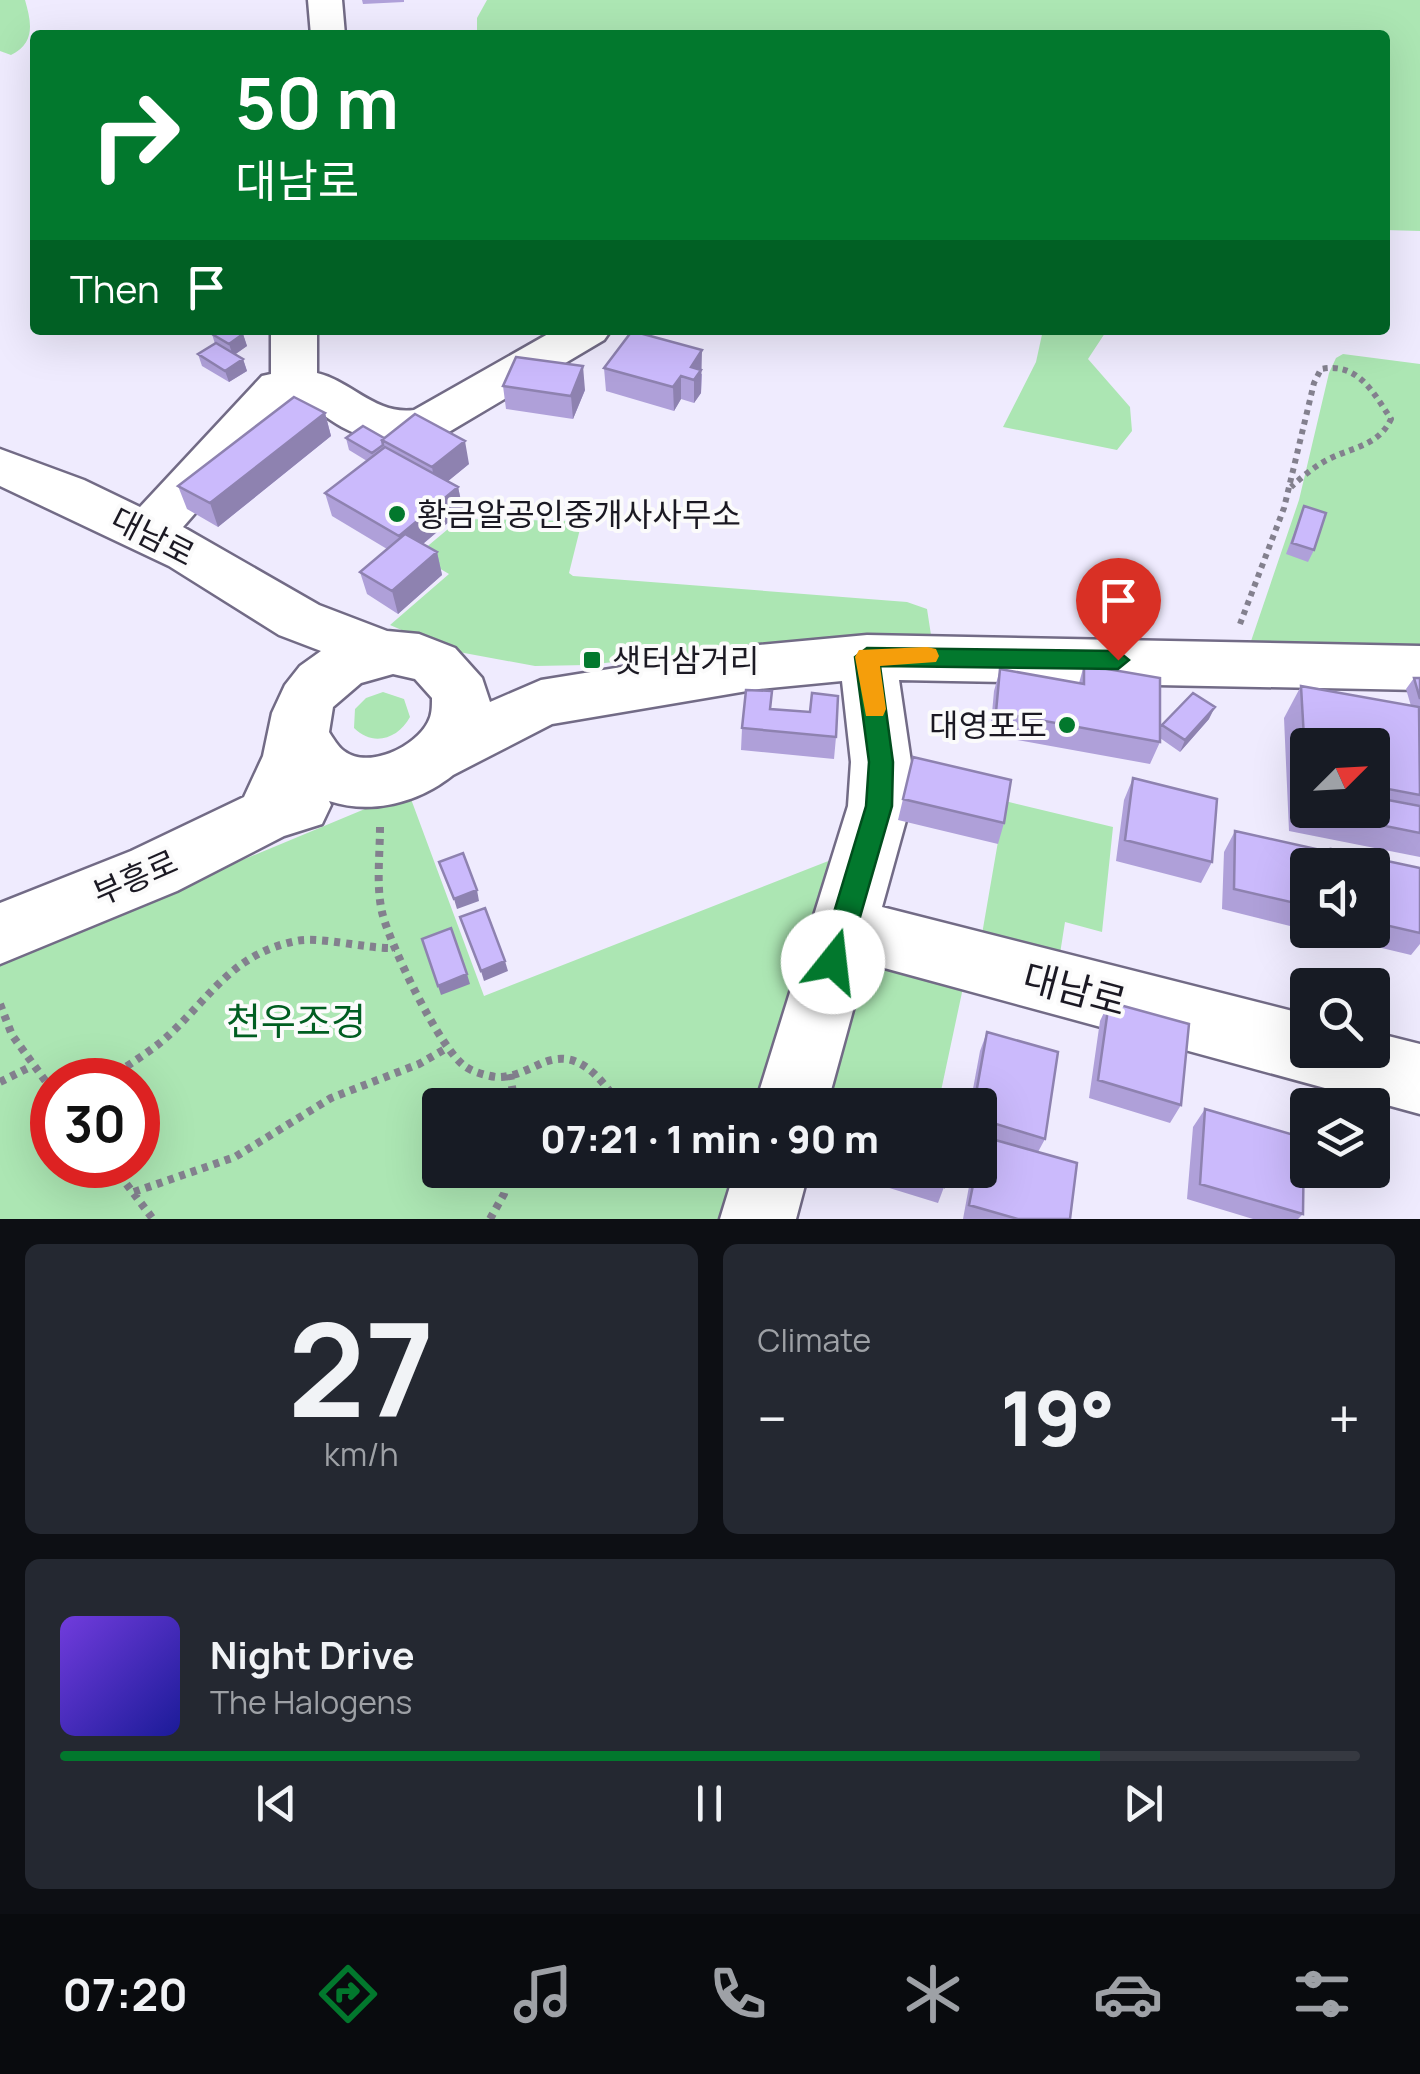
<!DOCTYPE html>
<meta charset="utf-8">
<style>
body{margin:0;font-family:Manrope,"Noto Sans KR",sans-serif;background:#242831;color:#f1f3f6;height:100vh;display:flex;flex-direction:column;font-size:38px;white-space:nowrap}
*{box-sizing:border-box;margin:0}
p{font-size:32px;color:#9ea1a6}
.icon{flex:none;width:55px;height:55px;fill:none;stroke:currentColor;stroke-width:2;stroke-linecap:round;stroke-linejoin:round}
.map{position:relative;height:1219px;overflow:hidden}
.sheet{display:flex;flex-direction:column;gap:25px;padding:25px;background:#0d0f14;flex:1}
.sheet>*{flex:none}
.hud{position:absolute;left:30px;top:30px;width:1360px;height:305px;border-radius:10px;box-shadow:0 10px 40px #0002;background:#02782d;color:#fff;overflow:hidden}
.needle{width:65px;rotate:66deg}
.fabs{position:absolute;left:1290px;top:728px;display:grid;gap:20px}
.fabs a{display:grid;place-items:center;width:100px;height:100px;border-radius:10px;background:#171b24;box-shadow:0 10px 40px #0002;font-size:50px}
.speed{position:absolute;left:30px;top:1058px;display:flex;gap:20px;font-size:50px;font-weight:700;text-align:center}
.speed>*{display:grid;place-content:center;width:130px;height:130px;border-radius:50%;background:#171b24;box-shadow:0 10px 40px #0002;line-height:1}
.speed .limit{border:15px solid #d22;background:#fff;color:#111}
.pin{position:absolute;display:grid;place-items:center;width:85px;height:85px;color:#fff;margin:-102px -42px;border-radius:50% 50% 50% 0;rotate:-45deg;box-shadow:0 0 10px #0007}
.pin .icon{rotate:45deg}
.me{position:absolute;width:110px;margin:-55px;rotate:16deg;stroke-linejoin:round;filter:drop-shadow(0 0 8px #0008)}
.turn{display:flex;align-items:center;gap:35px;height:210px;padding:0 40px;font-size:45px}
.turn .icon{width:130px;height:130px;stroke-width:2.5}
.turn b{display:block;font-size:70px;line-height:85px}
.then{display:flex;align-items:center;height:95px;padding:0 40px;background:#0003;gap:20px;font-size:38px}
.big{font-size:75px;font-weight:800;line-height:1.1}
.sheet .card{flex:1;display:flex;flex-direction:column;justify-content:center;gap:15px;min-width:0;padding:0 35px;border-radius:15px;background:#242831}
.sheet .dial{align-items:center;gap:0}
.dial b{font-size:130px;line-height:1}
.song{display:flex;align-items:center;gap:30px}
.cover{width:120px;height:120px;border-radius:15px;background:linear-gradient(135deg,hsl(260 70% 55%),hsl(240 70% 35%))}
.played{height:10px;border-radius:5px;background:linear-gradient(90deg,#02782d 80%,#363941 80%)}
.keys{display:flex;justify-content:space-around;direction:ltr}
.heat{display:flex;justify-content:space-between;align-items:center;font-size:55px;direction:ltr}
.sheet .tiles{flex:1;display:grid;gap:25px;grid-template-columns:1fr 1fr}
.card:last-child{grid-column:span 2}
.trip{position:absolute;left:422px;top:1088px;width:575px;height:100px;border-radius:10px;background:#171b24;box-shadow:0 10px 40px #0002;font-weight:800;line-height:100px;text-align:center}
.menu{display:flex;height:160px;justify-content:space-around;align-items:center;background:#090b0e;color:#9ea1a6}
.menu .icon{width:70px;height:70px}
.menu .on{color:#02782d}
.menu b{font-size:45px;color:#f1f3f6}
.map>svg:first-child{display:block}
.green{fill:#ace6b3;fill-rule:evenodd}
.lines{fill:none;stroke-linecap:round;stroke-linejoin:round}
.minor-casing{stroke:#726b86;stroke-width:5}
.path-far1{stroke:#83808e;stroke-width:6;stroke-dasharray:5 5;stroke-linecap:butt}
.path{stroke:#83808e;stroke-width:8;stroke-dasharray:6 6;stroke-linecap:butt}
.minor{fill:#fff;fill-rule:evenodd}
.wall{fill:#afa0d9;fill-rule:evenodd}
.shaded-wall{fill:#8e82b0}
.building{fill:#cbbafc;stroke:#8e82b0;stroke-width:2.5}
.route{fill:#02782d;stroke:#014e1d;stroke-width:2.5}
.slow{fill:#f59e0b}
.poi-dot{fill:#02782d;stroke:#fbfbfb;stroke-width:4}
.labels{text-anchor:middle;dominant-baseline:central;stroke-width:8;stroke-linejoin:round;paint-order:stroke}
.poi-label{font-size:32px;fill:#1b1923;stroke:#fbfbfb;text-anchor:start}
.street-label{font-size:32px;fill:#1b1923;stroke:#fbfbfb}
.near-street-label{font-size:38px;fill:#1b1923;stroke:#fbfbfb}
.near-park-label{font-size:38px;fill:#005e21;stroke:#fbfbfb}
</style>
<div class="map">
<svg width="1420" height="1219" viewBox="0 0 1420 1219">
<rect width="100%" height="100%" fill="#efebfe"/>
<path class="green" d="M0 0H25C32 24 35 43 11 55L0 51Z
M487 0H1420V231L1385 230V35H477V18Z
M1043 330H1107L1088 359 1130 407 1132 431 1117 450 1003 427 1036 362Z
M1343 354 1420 364V652L1249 647 1299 500 1329 373 1336 358Z
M460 519 577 521 581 525 569 573 573 576 907 602 927 609 931 635 838 637 587 665 535 666 448 650 390 625 449 574 417 555Z
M383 692 404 699 410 717C398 739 373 747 354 728L355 709 366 698Z
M408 791 484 996 836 858 765 1105H440V1170H745L731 1219H0V961ZM52 1080H138V1165H52Z
M1005 801 1113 827 1102 932 1065 922 1059 960 981 940Z
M878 965 964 983 938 1105H835L822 1101 852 987Z"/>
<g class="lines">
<g class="minor-casing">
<path id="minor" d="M308 0H342L345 35H311Z
M271 330H317V373C353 382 375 415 414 410L555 330H611L604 340 442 436C407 446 375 445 342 427 326 418 312 405 295 399L183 527 319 605 387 631 419 634 455 648 482 678 490 702 541 680 759 645 867 635 1420 646V690L899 680 911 762 910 806 882 907 1308 1015V1050H1372V1032L1420 1044V1114L866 963 827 1105H755L848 806 851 762 842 681 759 689 552 724 453 775C418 803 371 815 329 801L331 805 322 824 284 836 177 891 0 964V903L131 851 244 797 263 756 272 713 285 685 300 666 321 651 279 635 169 566 0 486V449L84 480 140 507 262 376 271 374ZM393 674 415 679 432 698C432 707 432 715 428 722 416 746 369 770 344 751 338 747 333 738 329 732L333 707 361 683Z
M735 1170H809L796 1219H720Z"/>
</g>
<path class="path-far1" d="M1240 624 1284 508 1314 383 1321 369C1358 362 1373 392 1391 419 1379 445 1354 447 1331 458 1316 465 1303 476 1291 487"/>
<path class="path" d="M380 827C380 854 376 886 382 912 389 943 441 1052 466 1067 473 1072 488 1076 496 1077 511 1078 527 1070 540 1064 578 1046 600 1078 620 1105
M0 1004 12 1035 52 1090
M510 1074 515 1105
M107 1080C127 1065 151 1052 169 1035 212 995 233 954 296 941 319 936 366 949 395 948
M0 1082 32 1066
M112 1165 153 1219
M134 1192 235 1157 331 1098 419 1064 447 1048
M490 1219 504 1194 510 1170"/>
<use href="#minor" class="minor"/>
</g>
<path class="wall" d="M362 0H404V2L363 4Z
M212 334H243L247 346 235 354 243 359 247 371 229 382 202 366 198 354 215 344Z
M604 368 702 374 701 393 694 403 681 399 674 411 606 391Z
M503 386 585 390 573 419 506 409Z
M325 413 331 436 218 527 187 509 178 486Z
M346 438H384L469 464 448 481 458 487 463 510 423 544 437 552 442 575 398 614 367 594 360 572 387 549 332 516 325 493 367 461 349 450Z
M1304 506 1314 550 1308 562 1286 554Z
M1084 665 1160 730 1162 725 1209 719 1180 752 1160 738V742L1150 764 990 735 994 691 1000 669 1079 683Z
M1414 678H1420V857L1289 831 1284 718 1301 686 1411 706 1406 689ZM1308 745H1372V810H1308Z
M771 709 836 737 834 759 741 750 742 728Z
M1133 778 1212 862 1201 883 1116 861 1124 800Z
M903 799 1004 823 998 844 898 820Z
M1235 831 1308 906V921L1302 929 1222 909 1224 852Z
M1331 849 1420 868V944L1411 955 1319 933V930H1372V865H1320Z
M1109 1002 1181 1105 1170 1123 1089 1098 1100 1021Z
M987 1032 1045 1139 1038 1152 1070 1219H963L972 1170H980V1105H970L980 1051Z
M1205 1109 1303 1214 1298 1219H1253L1187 1199 1193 1127Z
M831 1170H947L944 1187 938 1203Z"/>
<path class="shaded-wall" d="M243 334 247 346 233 356 229 344Z
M702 350 701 393 694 403V380L691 367Z
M243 359 247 371 229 382 225 371Z
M583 366 585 390 573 419 571 396Z
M681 376V399L674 411 673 387Z
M325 413 331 436 218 527 210 503Z
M465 441 469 464 436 491 432 467Z
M458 487 463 510 405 559 399 536Z
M437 552 442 575 398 614 392 591Z
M1215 707 1209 719 1180 752 1185 740Z
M477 890 479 901 457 909 454 899Z
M505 961 508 971 484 981 481 971Z
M467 974 470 984 441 995 438 986Z"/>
<path class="building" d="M218 330H235L243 334 229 344 212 334Z
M632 331 702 350 691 367 701 370 694 380 681 376 673 387 604 368Z
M216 343 243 359 225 371 198 354Z
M516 357 583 366 571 396 503 386Z
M294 397 325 413 210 503 178 486Z
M415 414 465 441 432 467 382 440Z
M363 426 384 438 382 440 383 445 372 453 346 438Z
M385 447 458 487 399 536 325 493Z
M1304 506 1326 513 1314 550 1292 543Z
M405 534 437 552 392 591 360 572Z
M1084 665 1160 678V742L996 712 1000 669 1084 684Z
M1414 678H1420V699Z
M1301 686 1419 707 1420 795 1372 786V745H1308V773H1306Z
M746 690 772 691 770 709 810 712 812 693 838 696 836 737 742 728Z
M1193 693 1215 707 1185 740 1162 725Z
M913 757 1011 780 1004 823 903 799Z
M1133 778 1217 799 1212 862 1125 840Z
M1300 783 1308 784V810H1372V797L1420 806V833L1301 809Z
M1235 831 1316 849V865H1308V906L1234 889Z
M1331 849 1420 868V933L1372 922V865H1332Z
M463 853 477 890 454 899 439 862Z
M485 908 505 961 481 971 460 917Z
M451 928 467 974 438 986 422 939Z
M1109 1002 1189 1024 1181 1105 1098 1080Z
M987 1032 1058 1052 1045 1139 980 1119V1105H974Z
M846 1096 879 1105H844Z
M1205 1109 1304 1138 1303 1214 1200 1184Z
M981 1136 1077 1163 1070 1219H1018L969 1205 976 1170H980Z
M889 1170H947L944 1187Z"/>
<path class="route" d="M867 648 1118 651 1129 660 1118 669 880 666 893 762 892 806 847 962 843 972 833 975 823 972 819 962 866 806 869 762 855 657Z"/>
<path class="slow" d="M927 647 936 649 939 656 936 662 880 666 886 709 883 716H866L855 657 859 650Z"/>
<g class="poi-dot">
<circle cx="397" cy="514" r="10"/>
<rect x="582" y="650" width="20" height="20" rx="5"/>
<circle cx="1067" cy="725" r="10"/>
</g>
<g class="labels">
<g class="poi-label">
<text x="417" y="514">황금알공인중개사사무소</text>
<text x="612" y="660">샛터삼거리</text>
<text x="1047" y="725" text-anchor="end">대영포도</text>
</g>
<g class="street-label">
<text transform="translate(153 536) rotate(27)">대남로</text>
<text transform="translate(135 877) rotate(-24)">부흥로</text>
</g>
<g class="near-street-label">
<text transform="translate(1075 988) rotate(15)">대남로</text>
</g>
<g class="near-park-label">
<text x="296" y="1020">천우조경</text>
</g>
</g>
</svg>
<div class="fabs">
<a><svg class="needle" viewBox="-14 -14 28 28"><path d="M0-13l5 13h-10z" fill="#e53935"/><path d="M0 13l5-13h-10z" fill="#9ea1a6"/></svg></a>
<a><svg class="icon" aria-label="sound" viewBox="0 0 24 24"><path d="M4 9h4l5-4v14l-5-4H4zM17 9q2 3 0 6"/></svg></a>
<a><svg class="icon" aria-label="search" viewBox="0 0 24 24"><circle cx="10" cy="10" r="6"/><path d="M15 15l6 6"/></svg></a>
<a><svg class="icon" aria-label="layers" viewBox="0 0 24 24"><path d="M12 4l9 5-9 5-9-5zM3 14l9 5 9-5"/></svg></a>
</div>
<div class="speed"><div class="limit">30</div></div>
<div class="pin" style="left:1118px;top:660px;background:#d93025"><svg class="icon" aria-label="arrive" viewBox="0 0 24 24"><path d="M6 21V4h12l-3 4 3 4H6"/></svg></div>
<svg class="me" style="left:833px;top:962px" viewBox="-20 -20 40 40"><circle r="19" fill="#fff"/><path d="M0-13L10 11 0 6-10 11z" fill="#02782d"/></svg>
<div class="trip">07:21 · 1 min · 90 m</div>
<div class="hud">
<div class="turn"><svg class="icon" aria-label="right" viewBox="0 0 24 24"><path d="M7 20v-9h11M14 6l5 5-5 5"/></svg><div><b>50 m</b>대남로</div></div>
<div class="then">Then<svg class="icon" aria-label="arrive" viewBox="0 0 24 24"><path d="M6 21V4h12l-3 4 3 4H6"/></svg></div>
</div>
</div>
<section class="sheet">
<div class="tiles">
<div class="card dial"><b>27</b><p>km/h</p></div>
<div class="card"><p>Climate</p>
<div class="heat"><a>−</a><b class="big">19°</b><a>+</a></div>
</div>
<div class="card">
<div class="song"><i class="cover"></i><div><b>Night Drive</b><p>The Halogens</p></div></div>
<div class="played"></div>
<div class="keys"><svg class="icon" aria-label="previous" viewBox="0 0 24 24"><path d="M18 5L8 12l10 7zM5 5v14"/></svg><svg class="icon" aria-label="pause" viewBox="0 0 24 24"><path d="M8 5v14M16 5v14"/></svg><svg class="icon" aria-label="next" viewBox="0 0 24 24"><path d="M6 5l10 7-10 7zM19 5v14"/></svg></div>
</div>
</div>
</section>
<nav class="menu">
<b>07:20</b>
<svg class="icon on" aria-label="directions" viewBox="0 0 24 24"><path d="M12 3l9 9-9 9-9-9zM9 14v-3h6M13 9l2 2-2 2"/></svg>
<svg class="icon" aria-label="music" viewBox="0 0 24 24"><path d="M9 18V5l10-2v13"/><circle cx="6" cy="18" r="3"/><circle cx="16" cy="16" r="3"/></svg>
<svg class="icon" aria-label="phone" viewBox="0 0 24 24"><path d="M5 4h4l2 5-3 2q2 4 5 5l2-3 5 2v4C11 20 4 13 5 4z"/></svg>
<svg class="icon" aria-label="climate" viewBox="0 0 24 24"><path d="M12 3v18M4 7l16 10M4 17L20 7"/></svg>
<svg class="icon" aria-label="car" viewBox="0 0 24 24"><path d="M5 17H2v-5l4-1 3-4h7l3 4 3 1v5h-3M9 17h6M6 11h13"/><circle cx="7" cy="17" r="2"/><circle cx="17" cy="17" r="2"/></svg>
<svg class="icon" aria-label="filters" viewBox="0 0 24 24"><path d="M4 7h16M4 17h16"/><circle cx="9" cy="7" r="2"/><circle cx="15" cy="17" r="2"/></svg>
</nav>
